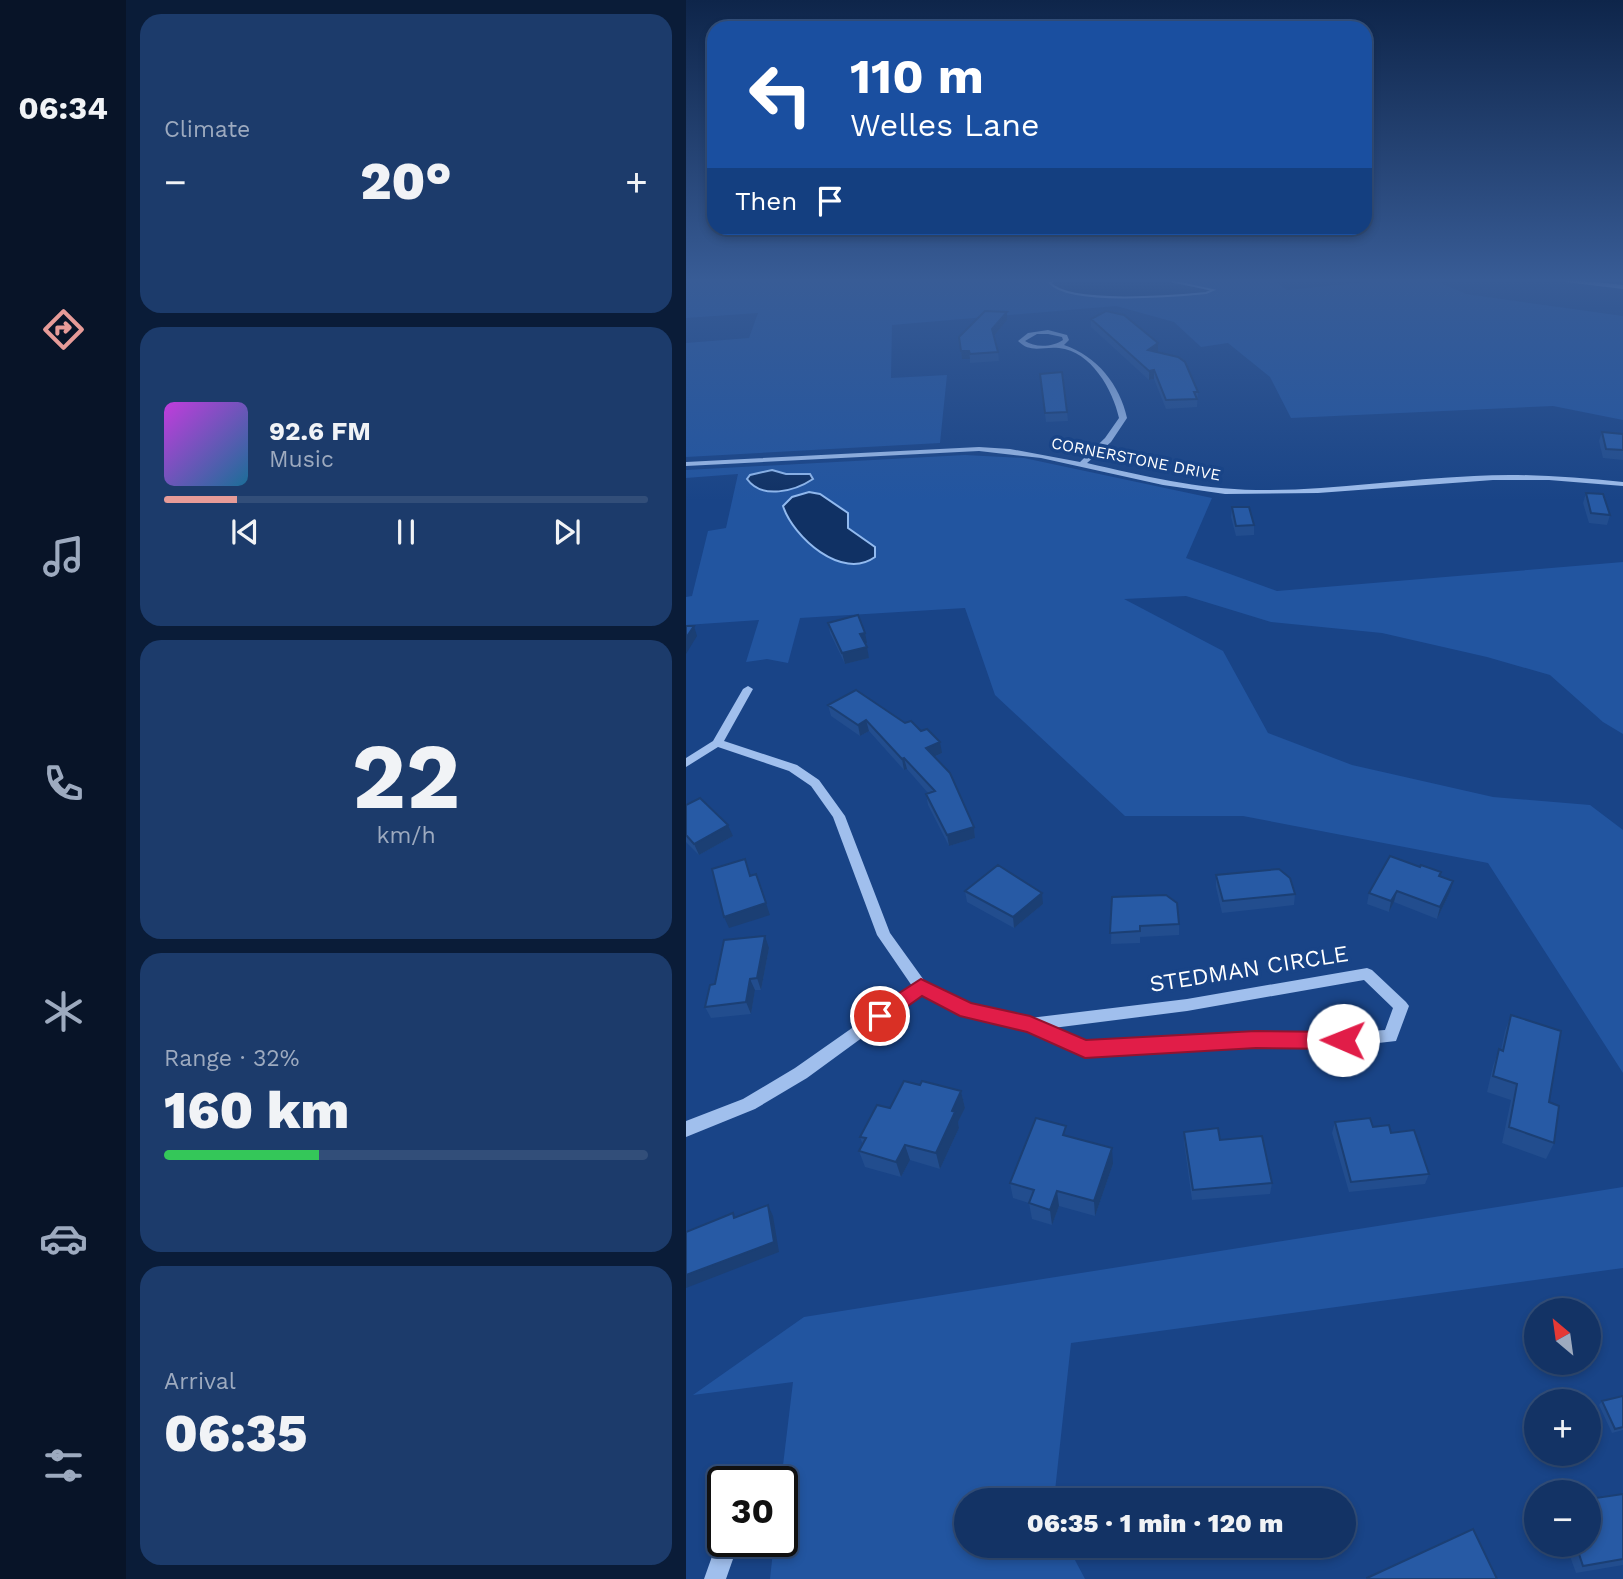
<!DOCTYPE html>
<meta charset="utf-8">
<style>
body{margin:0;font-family:"Work Sans",sans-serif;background:#1c3b6b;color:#f1f3f6;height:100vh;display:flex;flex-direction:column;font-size:26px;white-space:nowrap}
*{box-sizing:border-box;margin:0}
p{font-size:23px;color:#9daabf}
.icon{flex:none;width:38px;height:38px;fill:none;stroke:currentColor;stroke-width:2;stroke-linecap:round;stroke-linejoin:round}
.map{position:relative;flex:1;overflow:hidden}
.side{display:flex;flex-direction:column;gap:14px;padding:14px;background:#0a1c38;width:560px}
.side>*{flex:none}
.hud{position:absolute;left:21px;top:21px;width:665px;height:214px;border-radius:21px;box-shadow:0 4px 10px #0003,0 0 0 2px #324e79;background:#1a4fa0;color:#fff;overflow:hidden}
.needle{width:46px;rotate:331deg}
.buttons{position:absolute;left:838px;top:1298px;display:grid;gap:14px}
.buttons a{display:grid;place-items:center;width:77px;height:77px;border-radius:50%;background:#133365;box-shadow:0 4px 10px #0003,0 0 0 2px #324e79;font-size:35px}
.speed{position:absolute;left:21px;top:1466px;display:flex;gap:14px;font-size:35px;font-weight:700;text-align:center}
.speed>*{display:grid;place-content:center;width:91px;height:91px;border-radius:50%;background:#133365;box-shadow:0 4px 10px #0003,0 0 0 2px #324e79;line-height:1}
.speed .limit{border:4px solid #111;border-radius:10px;background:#fff;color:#111}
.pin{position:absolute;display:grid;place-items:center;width:60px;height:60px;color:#fff;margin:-30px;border:4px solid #fff;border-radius:50%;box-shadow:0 2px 7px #0007}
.me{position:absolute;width:77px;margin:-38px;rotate:271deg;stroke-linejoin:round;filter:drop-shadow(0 0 5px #0008)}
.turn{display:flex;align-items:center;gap:24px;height:147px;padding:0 28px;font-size:32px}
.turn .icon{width:91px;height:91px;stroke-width:2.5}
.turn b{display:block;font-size:49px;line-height:60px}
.then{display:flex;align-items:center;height:66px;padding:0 28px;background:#0003;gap:14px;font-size:26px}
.big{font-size:52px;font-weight:800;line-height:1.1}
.side .widget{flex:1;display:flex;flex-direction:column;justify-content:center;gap:10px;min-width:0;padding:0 24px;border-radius:21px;background:#1c3b6b}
.side .dial{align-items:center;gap:0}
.dial b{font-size:91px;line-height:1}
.song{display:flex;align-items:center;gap:21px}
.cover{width:84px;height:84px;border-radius:10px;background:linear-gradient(135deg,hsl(290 70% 55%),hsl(200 70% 35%))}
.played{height:7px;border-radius:4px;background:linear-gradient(90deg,#e69b98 15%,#324e79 15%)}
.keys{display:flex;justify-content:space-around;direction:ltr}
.heat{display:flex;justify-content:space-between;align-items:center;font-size:38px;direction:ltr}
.charge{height:10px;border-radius:5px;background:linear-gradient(90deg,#34c759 32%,#324e79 0)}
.trip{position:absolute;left:268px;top:1488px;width:402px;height:70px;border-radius:35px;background:#133365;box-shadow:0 4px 10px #0003,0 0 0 2px #324e79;font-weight:800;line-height:70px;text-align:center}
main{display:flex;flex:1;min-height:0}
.dock{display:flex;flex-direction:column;width:126px;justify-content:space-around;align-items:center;background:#081428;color:#9daabf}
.dock .icon{width:49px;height:49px}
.dock .selected{color:#e69b98}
.dock b{font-size:32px;color:#f1f3f6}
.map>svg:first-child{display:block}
.green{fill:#2255a0}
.water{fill:#103164;stroke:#92baef;stroke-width:2}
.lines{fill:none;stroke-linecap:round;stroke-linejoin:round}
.minor{fill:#a0bfed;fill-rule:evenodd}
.wall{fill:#224d8e}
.shaded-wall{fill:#1b3f74}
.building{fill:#275aa5;stroke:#1b3f74;stroke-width:2}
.route{fill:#e11d48;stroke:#92132f;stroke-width:2}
.labels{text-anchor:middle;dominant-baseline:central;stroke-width:7;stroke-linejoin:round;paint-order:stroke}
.far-street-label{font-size:16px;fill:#fff;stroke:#194487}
.near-street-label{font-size:23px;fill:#fff;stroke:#194487}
</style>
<main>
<nav class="dock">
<b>06:34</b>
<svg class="icon selected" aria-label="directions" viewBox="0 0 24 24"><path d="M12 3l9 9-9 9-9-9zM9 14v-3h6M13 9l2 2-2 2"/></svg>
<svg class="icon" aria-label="music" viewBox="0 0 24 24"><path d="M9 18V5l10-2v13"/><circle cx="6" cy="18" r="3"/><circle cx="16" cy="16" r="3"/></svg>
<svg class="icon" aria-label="phone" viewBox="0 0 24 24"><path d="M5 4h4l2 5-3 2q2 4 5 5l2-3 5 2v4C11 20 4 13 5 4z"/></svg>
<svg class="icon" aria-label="climate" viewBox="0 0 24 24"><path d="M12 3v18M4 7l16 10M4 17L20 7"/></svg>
<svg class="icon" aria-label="car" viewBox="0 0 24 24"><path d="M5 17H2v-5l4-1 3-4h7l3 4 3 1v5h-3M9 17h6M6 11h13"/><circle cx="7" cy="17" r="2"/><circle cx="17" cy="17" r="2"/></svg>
<svg class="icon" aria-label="filters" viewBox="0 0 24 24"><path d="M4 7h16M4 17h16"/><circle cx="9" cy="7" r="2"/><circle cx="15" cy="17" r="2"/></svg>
</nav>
<section class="side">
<div class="widget"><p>Climate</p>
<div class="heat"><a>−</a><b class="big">20°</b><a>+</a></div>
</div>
<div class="widget">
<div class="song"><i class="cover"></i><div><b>92.6 FM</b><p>Music</p></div></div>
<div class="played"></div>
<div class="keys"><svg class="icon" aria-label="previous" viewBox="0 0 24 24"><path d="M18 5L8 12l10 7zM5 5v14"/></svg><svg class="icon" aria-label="pause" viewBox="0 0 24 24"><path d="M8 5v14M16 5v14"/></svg><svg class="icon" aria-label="next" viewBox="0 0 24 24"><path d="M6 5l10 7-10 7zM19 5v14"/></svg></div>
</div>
<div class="widget dial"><b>22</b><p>km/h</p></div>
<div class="widget"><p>Range · 32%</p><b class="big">160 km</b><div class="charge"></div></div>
<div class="widget"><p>Arrival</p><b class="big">06:35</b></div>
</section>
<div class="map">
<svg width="937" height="1579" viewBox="0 0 937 1579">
<rect width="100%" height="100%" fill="#194487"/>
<path class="green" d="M0 279H577L589 281 601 290 709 279H745L780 294 937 316V420L867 406 605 418 584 377 542 343 515 347 488 322 430 306 206 325 205 378 261 375 254 443 0 457V343L63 338 72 313 0 318Z
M279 455 338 458 526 498 500 558 591 591 937 562V734L917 722 864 675 801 657 696 633 585 622 500 596 438 599 537 651 582 733 666 765 807 797 904 805 937 830V1073L802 863 557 816H439L309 695 279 608 114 618 102 663 81 659 60 662 73 620 0 625V597L6 596 22 531 40 528 52 474 0 478V470Z
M937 1187V1268L385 1343 368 1500H280V1545H381L399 1579H84L88 1542H96L95 1482 107 1382 7 1395 118 1317Z"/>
<path class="water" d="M370 279H475L527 290 520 293C489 296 384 305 364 283Z
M86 470 100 474H124L127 479C109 491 76 500 61 479L64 475Z
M123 492 134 494 162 513V528L189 547V557C156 581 107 537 97 506L106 497Z"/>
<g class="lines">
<path class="minor" d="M856 279H880L937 285V289Z
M362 330 381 335 383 340 378 345C411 356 434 385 441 418L425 442 401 463C457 476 512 489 570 490 643 491 715 479 788 476 838 473 887 477 937 482V486L863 480H807L632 493 539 494 477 485 355 458 293 451 0 466V462L293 447 324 449 394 462 419 438 433 418C427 390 405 351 373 348 357 346 345 354 332 341L342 333ZM351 334H362L376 337 377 340C367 347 349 348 339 341Z
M62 686 67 689 38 741 111 765 133 780 159 816 204 933 240 983 284 1004 344 1018 501 999 681 968 686 970 720 1002 723 1006 710 1041 657 1047 570 1046 399 1056 341 1030 276 1014 236 994 121 1078 69 1109 0 1137V1121L57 1099 109 1068 226 986 191 935 147 817 125 786 103 771 32 747 0 767V758L27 741 57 689ZM678 980 707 1008 699 1030 657 1033 570 1032 400 1042 367 1028 501 1011Z
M63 1470 70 1474 73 1482H53L56 1474Z
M37 1533V1542H53L40 1579H18L34 1534Z"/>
</g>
<path class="wall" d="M321 312V320L308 336 312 352 313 361 284 363V359H276L273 337Z
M405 319 472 351 471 352 512 392 511 407 480 409 468 379 463 380 405 327Z
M355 382 381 412 382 421 360 422Z
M916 432 937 435V460L917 458 913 441Z
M900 493 924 515 921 525 903 523 897 503Z
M546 507 568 525V535L550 536 545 517Z
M142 623 181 643 179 644 183 658 159 664 144 633Z
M142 705 256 753 248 757 288 827 289 838 263 846 242 805 240 794 242 793 221 769 218 770 183 731 174 736 145 716Z
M0 805 47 836 13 855 0 842Z
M734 867 755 872 754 876 764 892 751 919 708 902 703 912 681 904 683 893Z
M530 875 609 894 608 905 536 913 530 887Z
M279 891 357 904 328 928 281 902Z
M426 897 493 924V935L454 937V943L425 944Z
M83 948 75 990H69L65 1014 25 1018 19 1007 29 984Z
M825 1015 863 1102 868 1143 860 1159 816 1143 825 1100 801 1092 807 1066 813 1049 815 1050 819 1031Z
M234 1085 275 1091 279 1108 272 1122 273 1128 254 1169 224 1160 215 1177 179 1167 173 1151 177 1145 174 1137 204 1108Z
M649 1122 687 1127 705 1133 743 1174 739 1184 663 1192 646 1133Z
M498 1132 534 1140 586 1183 584 1194 506 1200 498 1142Z
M381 1136 427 1164 409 1216 373 1206 366 1225 346 1219 343 1203 327 1198 324 1183Z
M937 1396V1430L926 1433 913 1405 916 1401Z
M937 1494V1565L890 1573 880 1545H903Z"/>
<path class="shaded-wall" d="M321 312V320L307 337 306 329Z
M472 343V351L462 358V350Z
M275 351H283L284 359H276Z
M468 370V379L463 380V371Z
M8 626 11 636 0 654V638Z
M179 633 181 643 176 645 174 634Z
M181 647 183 658 159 664 156 653Z
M180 720 183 731 174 736 172 725Z
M254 742 256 753 243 759 240 748Z
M218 758 221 769 218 770 216 759Z
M42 825 47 836 13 855 8 844Z
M288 827 289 838 263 846 261 835Z
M70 874 84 915 43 928 38 917Z
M767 881 764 892 751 919 754 907Z
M711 891 708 902 703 912 705 901Z
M356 893 357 904 328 928 327 917Z
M79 936 83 948 75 990 71 978Z
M64 979 69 990 65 1014 60 1002Z
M275 1091 279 1108 272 1122 273 1128 254 1169 250 1153 266 1111Z
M219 1145 224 1160 215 1177 210 1162Z
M426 1148 427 1164 409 1216 408 1201Z
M371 1191 373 1206 366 1225 364 1210Z
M82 1205 87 1216 93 1252 0 1288V1275Z"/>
<path class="building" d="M299 311 321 312 306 329 312 352 284 354 283 351H275L273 337Z
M420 311 438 315 472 343 462 350 492 357 499 362 512 392H508L511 399 480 400 468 370 463 371 405 319Z
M376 372 381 412 359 413 354 374Z
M916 432 937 434V450L920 449Z
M900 493 917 494 924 515 905 513Z
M546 507H563L568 525 550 526Z
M172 615 179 633 174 634 181 647 156 653 142 623Z
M0 626H8L0 638Z
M170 690 219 723 225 721 235 731 241 729 254 742 240 748 264 773 288 827 261 835 240 794 249 791 218 758 216 759 180 720 172 725 142 705Z
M14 798 42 825 8 844 0 835V805Z
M704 856 734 867 735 865 755 872 753 876 767 881 754 907 711 891 705 901 683 893Z
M59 859 64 876 70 874 80 903 38 917 26 869Z
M312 865 356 893 327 917 279 891Z
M593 869 604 878 609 894 537 901 530 875Z
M480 895 491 903 493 924 454 926V931L424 933 426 897Z
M79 936 71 978 64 979 60 1002 19 1007 24 985 29 984 38 940Z
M825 1015 875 1031 863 1102 873 1106 868 1143 823 1127 831 1084 807 1076 813 1049 817 1051Z
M218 1081 234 1085 236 1081 275 1091 266 1111 269 1112 250 1153 219 1145 210 1162 173 1151 180 1138 174 1137 191 1105 204 1108Z
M350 1118 380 1126 377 1135 426 1148 408 1201 371 1191 364 1210 343 1203 348 1190 324 1183Z
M684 1118 687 1127 703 1125 705 1133 728 1130 743 1174 665 1182 649 1122Z
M532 1128 534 1140 576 1136 586 1183 507 1190 498 1132Z
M82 1205 88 1242 0 1275V1232L47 1213 48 1218Z
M937 1396V1427L929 1429 916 1401Z
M937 1494V1559L897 1566 890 1545H903V1499Z
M787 1529 811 1579H681V1578Z"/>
<linearGradient id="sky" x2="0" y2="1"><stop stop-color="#0e254a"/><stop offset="0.56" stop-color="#385c96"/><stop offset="1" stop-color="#385c96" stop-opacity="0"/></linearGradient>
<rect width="937" height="501" fill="url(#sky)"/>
<path class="route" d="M235 979 285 1003 344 1016 400 1040 570 1031 657 1032 664 1034 667 1040 664 1046 657 1049 570 1048 399 1058 341 1032 274 1016 236 996 201 1021H187L184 1016 187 1010Z"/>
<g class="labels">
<g class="far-street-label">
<text transform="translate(450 459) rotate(11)">CORNERSTONE DRIVE</text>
</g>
<g class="near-street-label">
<text transform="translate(563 969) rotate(-9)">STEDMAN CIRCLE</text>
</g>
</g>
</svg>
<div class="buttons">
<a><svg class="needle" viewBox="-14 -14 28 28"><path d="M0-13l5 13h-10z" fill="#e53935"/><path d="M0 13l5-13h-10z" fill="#9daabf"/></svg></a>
<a>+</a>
<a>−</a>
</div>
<div class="speed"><div class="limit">30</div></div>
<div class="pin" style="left:194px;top:1016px;background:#d93025"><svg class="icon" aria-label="arrive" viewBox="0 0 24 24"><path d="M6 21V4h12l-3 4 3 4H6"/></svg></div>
<svg class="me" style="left:657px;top:1040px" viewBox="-20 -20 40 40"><circle r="19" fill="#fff"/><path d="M0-13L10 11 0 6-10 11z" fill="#e11d48"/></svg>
<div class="trip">06:35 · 1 min · 120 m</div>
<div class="hud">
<div class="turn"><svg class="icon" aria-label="left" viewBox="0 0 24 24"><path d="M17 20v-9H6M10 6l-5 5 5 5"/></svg><div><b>110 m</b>Welles Lane</div></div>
<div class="then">Then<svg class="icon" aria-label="arrive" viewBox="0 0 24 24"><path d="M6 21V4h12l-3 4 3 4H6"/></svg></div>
</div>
</div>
</main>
